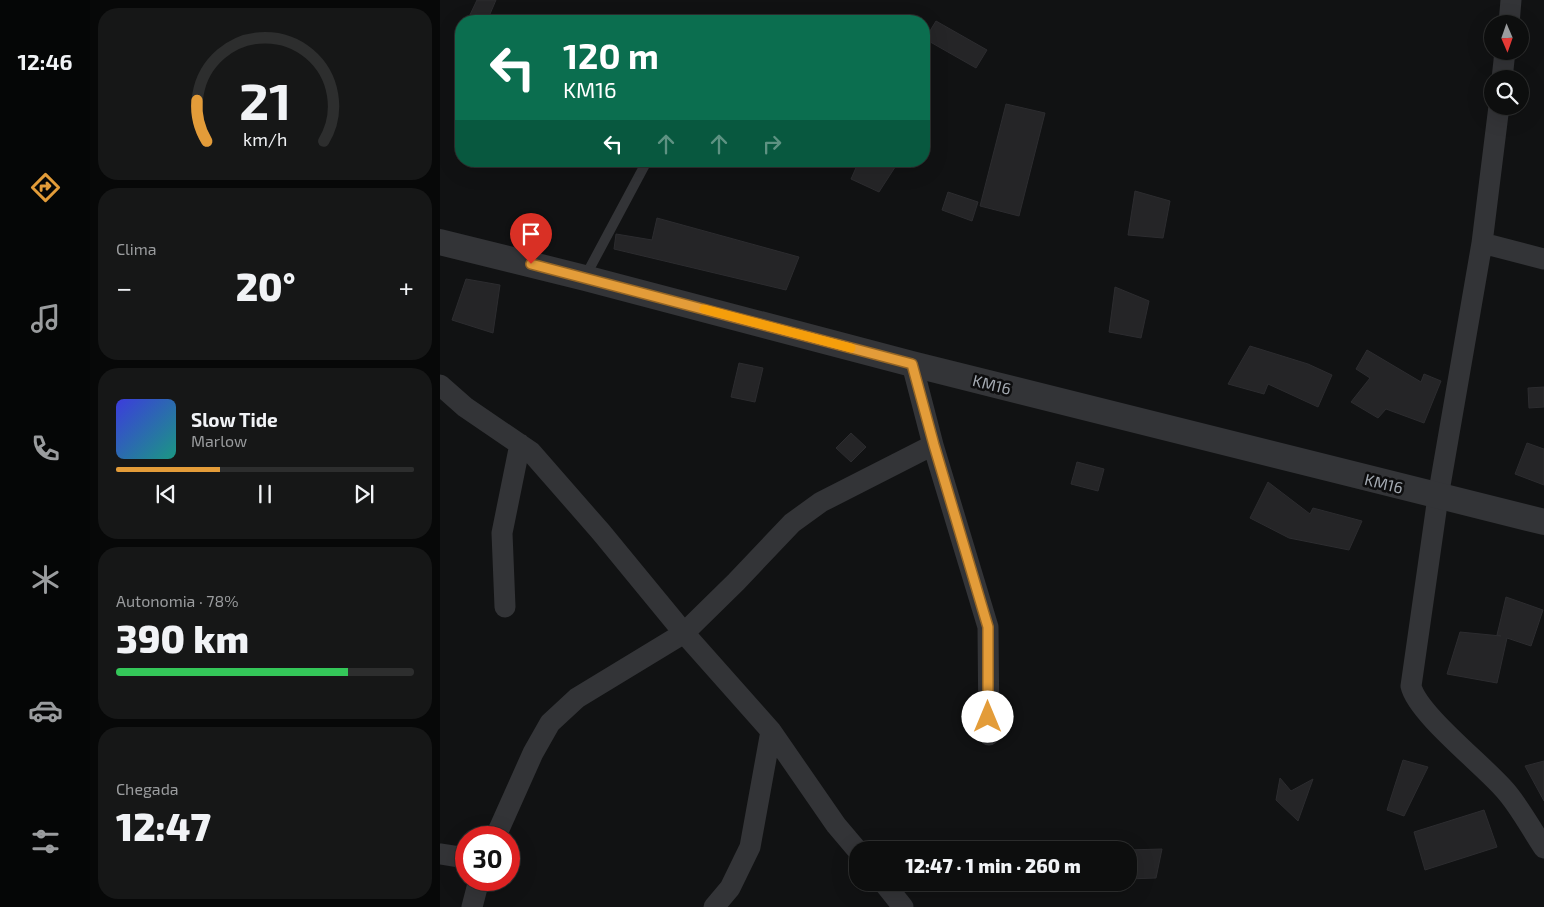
<!DOCTYPE html>
<html lang="pt">
<meta charset="utf-8">
<style>
body{margin:0;font-family:"Exo 2",sans-serif;background:#161717;color:#f1f3f6;height:100vh;display:flex;flex-direction:column;font-size:19px;white-space:nowrap}
*{box-sizing:border-box;margin:0}
p{font-size:16px;color:#9a9c9e}
.icon{flex:none;width:28px;height:28px;fill:none;stroke:currentColor;stroke-width:2;stroke-linecap:round;stroke-linejoin:round}
.map{position:relative;flex:1;overflow:hidden}
.sheet{display:flex;flex-direction:column;gap:8px;padding:8px;background:#070808;width:350px}
.sheet>*{flex:none}
.guide{position:absolute;left:15px;top:15px;width:475px;height:152px;border-radius:20px;box-shadow:0 5px 20px #0002,0 0 0 1px #2d2e2e;background:#0b6e4f;color:#fff;overflow:hidden}
.needle{width:32px;rotate:178deg}
.controls{position:absolute;left:1044px;top:15px;display:grid;gap:10px}
.controls a{display:grid;place-items:center;width:45px;height:45px;border-radius:50%;background:#0d0e0e;box-shadow:0 5px 20px #0002,0 0 0 1px #2d2e2e;font-size:25px}
.speed{position:absolute;left:15px;top:826px;display:flex;gap:10px;font-size:25px;font-weight:700;text-align:center}
.speed>*{display:grid;place-content:center;width:65px;height:65px;border-radius:50%;background:#0d0e0e;box-shadow:0 5px 20px #0002,0 0 0 1px #2d2e2e;line-height:1}
.speed .limit{border:8px solid #d22;background:#fff;color:#111}
.pin{position:absolute;display:grid;place-items:center;width:42px;height:42px;color:#fff;margin:-51px -21px;border-radius:50% 50% 50% 0;rotate:-45deg;box-shadow:0 0 5px #0007}
.pin .icon{rotate:45deg}
.me{position:absolute;width:55px;margin:-28px;rotate:0deg;stroke-linejoin:round;filter:drop-shadow(0 0 4px #0008)}
.turn{display:flex;align-items:center;gap:18px;height:105px;padding:0 25px;font-size:22px}
.turn .icon{width:65px;height:65px;stroke-width:2.5}
.turn b{display:block;font-size:35px;line-height:42px}
.lanes{display:flex;align-items:center;height:48px;padding:0 25px;background:#0003;justify-content:center;gap:25px;direction:ltr}
.lanes .off{opacity:.35}
.big{font-size:38px;font-weight:800;line-height:1.1}
.sheet .widget{flex:1;display:flex;flex-direction:column;justify-content:center;gap:8px;min-width:0;padding:0 18px;border-radius:20px;background:#161717}
.sheet .dial{align-items:center;gap:0}
.dial svg{height:130px;overflow:visible;fill:none;stroke:#2d2e2e;stroke-width:7;stroke-linecap:round;text-anchor:middle}
.dial text{fill:#f1f3f6;stroke:none}
.song{display:flex;align-items:center;gap:15px}
.cover{width:60px;height:60px;border-radius:8px;background:linear-gradient(135deg,hsl(240 70% 55%),hsl(170 70% 35%))}
.played{height:5px;border-radius:2px;background:linear-gradient(90deg,#e39c39 35%,#2d2e2e 35%)}
.keys{display:flex;justify-content:space-around;direction:ltr}
.heat{display:flex;justify-content:space-between;align-items:center;font-size:28px;direction:ltr}
.charge{height:8px;border-radius:4px;background:linear-gradient(90deg,#34c759 78%,#2d2e2e 0)}
.trip{position:absolute;left:409px;top:841px;width:288px;height:50px;border-radius:20px;background:#0d0e0e;box-shadow:0 5px 20px #0002,0 0 0 1px #2d2e2e;font-weight:800;line-height:50px;text-align:center}
main{display:flex;flex:1;min-height:0}
.tab-bar{display:flex;flex-direction:column;width:90px;justify-content:space-around;align-items:center;background:#050606;color:#9a9c9e}
.tab-bar .icon{width:35px;height:35px}
.tab-bar .selected{color:#e39c39}
.tab-bar b{font-size:22px;color:#f1f3f6}
.map>svg:first-child{display:block}
.building{fill:#252527;stroke:#2c2c2f}
.lines{fill:none;stroke-linecap:round;stroke-linejoin:round}
.service{stroke:#333437;stroke-width:10}
.minor{stroke:#333437;stroke-width:21}
.tertiary{stroke:#333437;stroke-width:26}
.route-casing{stroke:#946525;stroke-width:12}
.route{stroke:#e39c39;stroke-width:9}
.slow{stroke:#f59e0b;stroke-width:9}
.labels{text-anchor:middle;dominant-baseline:central;stroke-width:5;stroke-linejoin:round;paint-order:stroke}
.street-label{font-size:16px;fill:#a4aab2;stroke:#0d0d0e}
</style>
<main>
<nav class="tab-bar">
<b>12:46</b>
<svg class="icon selected" aria-label="directions" viewBox="0 0 24 24"><path d="M12 3l9 9-9 9-9-9zM9 14v-3h6M13 9l2 2-2 2"/></svg>
<svg class="icon" aria-label="music" viewBox="0 0 24 24"><path d="M9 18V5l10-2v13"/><circle cx="6" cy="18" r="3"/><circle cx="16" cy="16" r="3"/></svg>
<svg class="icon" aria-label="phone" viewBox="0 0 24 24"><path d="M5 4h4l2 5-3 2q2 4 5 5l2-3 5 2v4C11 20 4 13 5 4z"/></svg>
<svg class="icon" aria-label="climate" viewBox="0 0 24 24"><path d="M12 3v18M4 7l16 10M4 17L20 7"/></svg>
<svg class="icon" aria-label="car" viewBox="0 0 24 24"><path d="M5 17H2v-5l4-1 3-4h7l3 4 3 1v5h-3M9 17h6M6 11h13"/><circle cx="7" cy="17" r="2"/><circle cx="17" cy="17" r="2"/></svg>
<svg class="icon" aria-label="filters" viewBox="0 0 24 24"><path d="M4 7h16M4 17h16"/><circle cx="9" cy="7" r="2"/><circle cx="15" cy="17" r="2"/></svg>
</nav>
<section class="sheet">
<div class="widget dial"><svg viewBox="0 0 100 80">
<path d="M14 69A42 42 0 1 1 86 69"/>
<path d="M14 69A42 42 0 0 1 8 44" stroke="#e39c39"/>
<text x="50" y="56" font-size="32" font-weight="700">21</text>
<text x="50" y="72" font-size="11">km/h</text>
</svg></div>
<div class="widget"><p>Clima</p>
<div class="heat"><a>−</a><b class="big">20°</b><a>+</a></div>
</div>
<div class="widget">
<div class="song"><i class="cover"></i><div><b>Slow Tide</b><p>Marlow</p></div></div>
<div class="played"></div>
<div class="keys"><svg class="icon" aria-label="previous" viewBox="0 0 24 24"><path d="M18 5L8 12l10 7zM5 5v14"/></svg><svg class="icon" aria-label="pause" viewBox="0 0 24 24"><path d="M8 5v14M16 5v14"/></svg><svg class="icon" aria-label="next" viewBox="0 0 24 24"><path d="M6 5l10 7-10 7zM19 5v14"/></svg></div>
</div>
<div class="widget"><p>Autonomia · 78%</p><b class="big">390 km</b><div class="charge"></div></div>
<div class="widget"><p>Chegada</p><b class="big">12:47</b></div>
</section>
<div class="map">
<svg width="1104" height="907" viewBox="0 0 1104 907">
<rect width="100%" height="100%" fill="#111213"/>
<path class="building" d="M37 0H56L47 21H27Z
M496 21 547 50 536 68 485 39Z
M566 104 605 113 579 216 540 206Z
M419 161H459L439 192 411 179Z
M695 191 730 201 723 238 688 235Z
M508 192 538 202 532 221 502 210Z
M217 218 359 257 346 290 174 249 176 234 212 240Z
M26 279 60 285 53 333 12 320Z
M675 287 709 301 701 338 669 332Z
M810 346 868 364 892 375 878 407 828 384 824 394 788 384Z
M927 350 981 382 984 374 1001 381 984 423 946 409 938 418 911 402 930 378 916 369Z
M299 363 323 368 315 402 291 397Z
M1104 387V407L1089 408 1088 388Z
M411 433 426 447 411 462 396 448Z
M1087 443 1104 449V485L1075 474Z
M637 462 664 469 658 491 631 484Z
M828 482 870 514 873 508 922 521 909 550 849 538 810 518Z
M1066 597 1103 610 1091 646 1067 638 1057 683 1007 674 1020 632 1061 636 1057 635Z
M963 760 988 767 964 816 947 810Z
M1104 761V801L1085 766Z
M840 778 851 791 873 779 858 821 836 800Z
M1044 810 1057 847 985 870 974 832Z
M722 849 716 878 688 879V850Z"/>
<g class="lines">
<path class="service" d="M145 277 207 161"/>
<path class="minor" d="M1069 24 1071 0
M1062 79 1065 51
M1059 106 1042 243 998 497 971 686C977 713 1042 764 1063 788 1079 805 1091 829 1104 848
M1042 243 1104 259
M0 385 25 407 91 452 161 532 244 633 331 731 396 825 418 851
M493 445 548 627 549 735
M65 607 62 533 80 444
M55 838 93 753 110 723 137 698 244 633 296 582 352 523 381 502 493 445 472 364
M0 854 26 858
M443 882 463 907
M32 907 39 880
M274 907 290 888 310 847 331 731"/>
<path class="tertiary" d="M0 242 145 278 472 364 1104 522"/>
</g>
<g class="lines">
<g class="route-casing">
<path id="route" d="M91 264 472 364 494 445 548 627V717"/>
</g>
<use href="#route" class="route"/>
<path class="slow" d="M264 309 411 348"/>
</g>
<g class="labels">
<g class="street-label">
<text transform="translate(552 384) rotate(14)">KM16</text>
<text transform="translate(944 483) rotate(14)">KM16</text>
</g>
</g>
</svg>
<div class="controls">
<a><svg class="needle" viewBox="-14 -14 28 28"><path d="M0-13l5 13h-10z" fill="#e53935"/><path d="M0 13l5-13h-10z" fill="#9a9c9e"/></svg></a>
<a><svg class="icon" aria-label="search" viewBox="0 0 24 24"><circle cx="10" cy="10" r="6"/><path d="M15 15l6 6"/></svg></a>
</div>
<div class="speed"><div class="limit">30</div></div>
<div class="pin" style="left:91px;top:264px;background:#d93025"><svg class="icon" aria-label="arrive" viewBox="0 0 24 24"><path d="M6 21V4h12l-3 4 3 4H6"/></svg></div>
<svg class="me" style="left:548px;top:717px" viewBox="-20 -20 40 40"><circle r="19" fill="#fff"/><path d="M0-13L10 11 0 6-10 11z" fill="#e39c39"/></svg>
<div class="trip">12:47 · 1 min · 260 m</div>
<div class="guide">
<div class="turn"><svg class="icon" aria-label="left" viewBox="0 0 24 24"><path d="M17 20v-9H6M10 6l-5 5 5 5"/></svg><div><b>120 m</b>KM16</div></div>
<div class="lanes"><svg class="icon" aria-label="left" viewBox="0 0 24 24"><path d="M17 20v-9H6M10 6l-5 5 5 5"/></svg><svg class="icon off" aria-label="ahead" viewBox="0 0 24 24"><path d="M12 20V5M6 11l6-6 6 6"/></svg><svg class="icon off" aria-label="ahead" viewBox="0 0 24 24"><path d="M12 20V5M6 11l6-6 6 6"/></svg><svg class="icon off" aria-label="right" viewBox="0 0 24 24"><path d="M7 20v-9h11M14 6l5 5-5 5"/></svg></div>
</div>
</div>
</main>
